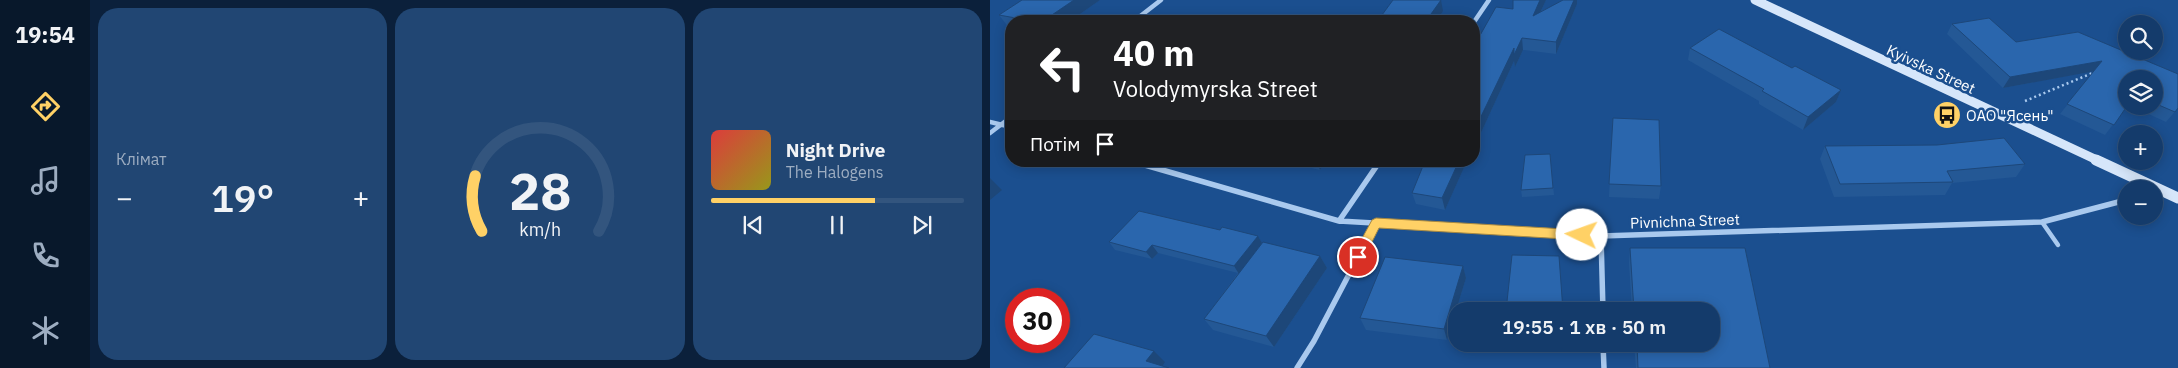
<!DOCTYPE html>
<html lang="uk">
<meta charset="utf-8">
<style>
body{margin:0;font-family:"IBM Plex Sans",sans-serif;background:#214673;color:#f1f3f6;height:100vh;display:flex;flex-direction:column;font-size:19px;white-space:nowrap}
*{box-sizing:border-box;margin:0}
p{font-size:16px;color:#9dadc1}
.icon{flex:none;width:28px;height:28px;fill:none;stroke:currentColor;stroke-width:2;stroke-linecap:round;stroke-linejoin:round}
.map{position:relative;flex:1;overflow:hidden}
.side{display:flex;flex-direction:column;gap:8px;padding:8px;background:#0b203b;width:900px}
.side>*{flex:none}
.banner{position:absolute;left:15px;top:15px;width:475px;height:152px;border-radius:20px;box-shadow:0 2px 12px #0003,0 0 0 1px #33557e;background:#202124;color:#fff;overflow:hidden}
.buttons{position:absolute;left:1128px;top:15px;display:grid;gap:10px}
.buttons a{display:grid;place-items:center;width:45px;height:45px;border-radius:50%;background:#143b6b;box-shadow:0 2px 12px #0003,0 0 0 1px #33557e;font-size:25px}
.speed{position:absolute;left:15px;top:288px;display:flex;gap:10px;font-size:25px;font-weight:700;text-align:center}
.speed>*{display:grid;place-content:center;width:65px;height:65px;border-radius:50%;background:#143b6b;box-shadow:0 2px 12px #0003,0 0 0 1px #33557e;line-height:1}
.speed .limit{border:8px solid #d22;background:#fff;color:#111}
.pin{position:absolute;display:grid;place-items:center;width:42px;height:42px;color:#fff;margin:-21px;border:2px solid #fff;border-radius:50%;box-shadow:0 1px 5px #0007}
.me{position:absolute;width:55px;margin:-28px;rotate:273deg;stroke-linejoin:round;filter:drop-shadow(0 0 4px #0008)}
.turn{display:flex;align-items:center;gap:18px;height:105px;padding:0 25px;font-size:22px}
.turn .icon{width:65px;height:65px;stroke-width:2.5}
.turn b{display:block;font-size:35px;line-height:42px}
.then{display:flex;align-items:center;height:48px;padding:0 25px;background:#0003;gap:10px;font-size:19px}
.big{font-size:38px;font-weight:600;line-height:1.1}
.side .tile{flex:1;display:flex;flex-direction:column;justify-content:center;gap:8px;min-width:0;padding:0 18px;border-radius:20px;background:#214673}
.side .dial{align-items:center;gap:0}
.dial svg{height:130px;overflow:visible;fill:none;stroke:#33557e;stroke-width:7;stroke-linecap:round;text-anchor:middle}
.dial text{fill:#f1f3f6;stroke:none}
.song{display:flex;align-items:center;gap:15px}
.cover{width:60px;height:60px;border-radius:8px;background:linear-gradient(135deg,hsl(0 70% 55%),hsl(60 70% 35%))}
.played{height:5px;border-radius:2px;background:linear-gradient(90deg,#ffd166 65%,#33557e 65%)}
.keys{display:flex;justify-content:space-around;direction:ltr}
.heat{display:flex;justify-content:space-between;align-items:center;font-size:28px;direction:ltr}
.side .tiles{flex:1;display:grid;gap:8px;grid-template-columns:repeat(3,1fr)}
.trip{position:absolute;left:458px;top:302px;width:272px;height:50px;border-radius:20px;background:#143b6b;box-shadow:0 2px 12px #0003,0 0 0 1px #33557e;font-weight:600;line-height:50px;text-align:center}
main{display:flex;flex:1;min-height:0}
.tab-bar{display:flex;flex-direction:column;width:90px;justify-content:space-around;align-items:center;background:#08182b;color:#9dadc1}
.tab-bar .icon{width:35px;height:35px}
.tab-bar .active{color:#ffd166}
.tab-bar b{font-size:22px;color:#f1f3f6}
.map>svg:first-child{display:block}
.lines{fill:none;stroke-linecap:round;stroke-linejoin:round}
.path{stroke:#a9c9ee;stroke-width:2.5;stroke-dasharray:2 3;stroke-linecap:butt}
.lane{stroke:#a9c9ee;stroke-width:4.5}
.street-far1{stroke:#a9c9ee;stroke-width:4.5}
.street{stroke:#a9c9ee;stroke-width:5.5}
.secondary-far1{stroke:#d6e6fa;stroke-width:9}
.secondary{stroke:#d6e6fa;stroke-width:11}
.wall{fill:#245895}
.shaded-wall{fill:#1d4779}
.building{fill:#2a66ad;stroke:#1d4779}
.route{fill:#ffd166;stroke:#a68842}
.labels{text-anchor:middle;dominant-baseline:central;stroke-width:5;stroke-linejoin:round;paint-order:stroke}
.street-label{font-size:15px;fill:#fff;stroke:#1b4f8f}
.poi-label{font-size:15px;fill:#fff;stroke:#1b4f8f;text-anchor:start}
</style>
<main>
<nav class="tab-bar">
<b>19:54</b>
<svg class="icon active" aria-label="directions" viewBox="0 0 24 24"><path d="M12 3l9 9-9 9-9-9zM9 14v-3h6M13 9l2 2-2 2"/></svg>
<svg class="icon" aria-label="music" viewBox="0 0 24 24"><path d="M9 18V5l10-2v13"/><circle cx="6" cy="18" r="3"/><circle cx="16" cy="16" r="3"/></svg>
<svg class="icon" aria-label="phone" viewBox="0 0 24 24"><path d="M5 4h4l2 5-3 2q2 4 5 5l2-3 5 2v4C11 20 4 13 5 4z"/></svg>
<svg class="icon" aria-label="climate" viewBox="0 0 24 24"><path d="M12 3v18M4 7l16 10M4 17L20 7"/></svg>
</nav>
<section class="side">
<div class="tiles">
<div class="tile"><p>Клімат</p>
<div class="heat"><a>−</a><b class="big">19°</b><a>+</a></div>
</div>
<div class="tile dial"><svg viewBox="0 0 100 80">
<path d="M14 69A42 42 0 1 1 86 69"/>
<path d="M14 69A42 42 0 0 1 10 35" stroke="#ffd166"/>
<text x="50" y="56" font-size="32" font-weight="700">28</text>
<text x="50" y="72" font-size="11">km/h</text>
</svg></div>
<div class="tile">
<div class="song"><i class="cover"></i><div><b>Night Drive</b><p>The Halogens</p></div></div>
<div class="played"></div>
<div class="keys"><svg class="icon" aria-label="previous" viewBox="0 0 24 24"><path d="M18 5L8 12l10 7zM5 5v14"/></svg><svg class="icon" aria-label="pause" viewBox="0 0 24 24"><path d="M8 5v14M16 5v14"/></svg><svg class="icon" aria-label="next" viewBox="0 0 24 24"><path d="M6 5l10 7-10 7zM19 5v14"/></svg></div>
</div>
</div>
</section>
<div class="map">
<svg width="1188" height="368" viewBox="0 0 1188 368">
<rect width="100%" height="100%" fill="#1b4f8f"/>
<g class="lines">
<path class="path" d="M1035 101 1105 72"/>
<path class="lane" d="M1052 222 1068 245"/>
<path class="street-far1" d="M144 21 171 0
M484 22 499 0
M0 122 21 127
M0 133 21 117"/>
<path class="street" d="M141 161 349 221 611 236 1052 222 1136 200
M349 221 390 161
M611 236 613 311
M613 344 614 368
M307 368 324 341 386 223"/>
<path class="secondary-far1" d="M765 0 1109 161"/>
<path class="secondary" d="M1106 160 1188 198"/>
</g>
<path class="wall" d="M32 0H110L80 21H21V28H19L9 15Z
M523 0H556L551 11 573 0H587V4L566 54 533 50 525 67 524 61 484 148V46L523 9Z
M453 11 447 21H390L389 19Z
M999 18 1026 42 1088 32 1188 74V108L1176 122 1141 106H1164V79H1136L1137 106 1115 135 1070 114 1104 71 1013 88 957 34 962 24Z
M700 48 802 68 851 90 846 102 813 130 769 104V101L698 60Z
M623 118 671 186 669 199 619 197Z
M835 146 1035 164 1026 177 962 183 955 195 844 197 830 159Z
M560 154 564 195 532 197 531 190Z
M292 161H336L330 170Z
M477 161 455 210 426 204 422 193Z
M230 230 268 236 272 243 330 256 337 268 284 347 223 330 214 319 248 273 168 253 162 259 125 250 119 242Z
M640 248H755L780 368H646L644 344H721V311H642L639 263Z
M473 266 476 278 457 340 376 330 370 318Z"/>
<path class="shaded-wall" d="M84 0H110L80 21H53Z
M451 0 453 11 447 21H436Z
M550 0H556L543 28V16Z
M584 0H587V4L566 54V42Z
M532 38 533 50 525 67 524 61 484 148V131L524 48Z
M1112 61 1105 71 1013 88 1020 77Z
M851 90 846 102 813 130 818 117Z
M326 161H336L330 170Z
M469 161H477L455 210 452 198Z
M0 178 12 190 0 200Z
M268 236 272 243 249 274 244 266Z
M162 245 168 253 162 259 156 252Z
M330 256 337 268 284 347 276 336Z
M473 266 476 278 457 340 454 329Z
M164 351 175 362 171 368 156 361Z"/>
<path class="building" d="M32 0H84L53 21H42L9 15Z
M403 0H451L436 21H396L397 20 389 19Z
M523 0H550L543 16 573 0H584L566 42 532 38 524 55V48L484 131V46L506 7 523 9Z
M999 18 1026 42 1088 32 1188 74V108L1185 112 1164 103V79H1136L1137 106 1124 125 1077 104 1112 61 1020 77 962 24Z
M729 29 802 68 805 66 851 90 818 117 772 91 774 89 700 48Z
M623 118 669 120 671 186 619 184Z
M1014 138 1035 164 957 171 963 182 850 184 835 146 947 145Z
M560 154 563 188 531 190 535 155Z
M435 161H469L452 198 422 193Z
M149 211 230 230 232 227 268 236 244 266 162 245 156 252 119 242Z
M273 242 330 256 276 336 214 319Z
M640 248H755L780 368H648L647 344H721V311H644Z
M522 255 569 256 573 311H516Z
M395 257 473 266 454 329 370 318Z
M104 334 164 351 156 361 179 368H74Z"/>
<path class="route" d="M386 218 592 230 598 235 592 240 389 228 373 260H364L362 257 364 253 382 220Z"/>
<defs>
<g id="bus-disc" transform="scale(1.4375)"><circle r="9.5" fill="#ffd166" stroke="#1b4f8f"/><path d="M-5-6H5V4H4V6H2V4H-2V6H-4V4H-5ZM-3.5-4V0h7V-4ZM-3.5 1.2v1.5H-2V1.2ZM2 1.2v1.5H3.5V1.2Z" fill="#111"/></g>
</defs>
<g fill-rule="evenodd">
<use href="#bus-disc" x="957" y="115"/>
</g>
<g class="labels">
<g class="street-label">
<text transform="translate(941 69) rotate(25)">Kyivska Street</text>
<text transform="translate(695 221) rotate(-2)">Pivnichna Street</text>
</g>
<g class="poi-label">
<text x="976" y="115">ОАО "Ясень"</text>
</g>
</g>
</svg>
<div class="buttons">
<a><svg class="icon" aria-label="search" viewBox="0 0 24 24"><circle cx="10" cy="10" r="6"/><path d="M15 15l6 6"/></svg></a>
<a><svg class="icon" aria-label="layers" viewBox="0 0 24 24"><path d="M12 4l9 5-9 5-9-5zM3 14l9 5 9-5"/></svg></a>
<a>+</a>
<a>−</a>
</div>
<div class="speed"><div class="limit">30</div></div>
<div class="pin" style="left:368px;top:257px;background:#d93025"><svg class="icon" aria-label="arrive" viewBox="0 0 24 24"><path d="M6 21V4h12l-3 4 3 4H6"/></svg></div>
<svg class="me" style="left:592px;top:235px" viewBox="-20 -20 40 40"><circle r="19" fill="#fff"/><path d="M0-13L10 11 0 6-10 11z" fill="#ffd166"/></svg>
<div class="trip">19:55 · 1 хв · 50 m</div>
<div class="banner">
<div class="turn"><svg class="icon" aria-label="left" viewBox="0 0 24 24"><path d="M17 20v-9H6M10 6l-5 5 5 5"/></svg><div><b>40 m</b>Volodymyrska Street</div></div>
<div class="then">Потім<svg class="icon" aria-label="arrive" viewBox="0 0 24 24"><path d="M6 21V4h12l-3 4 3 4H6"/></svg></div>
</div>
</div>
</main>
